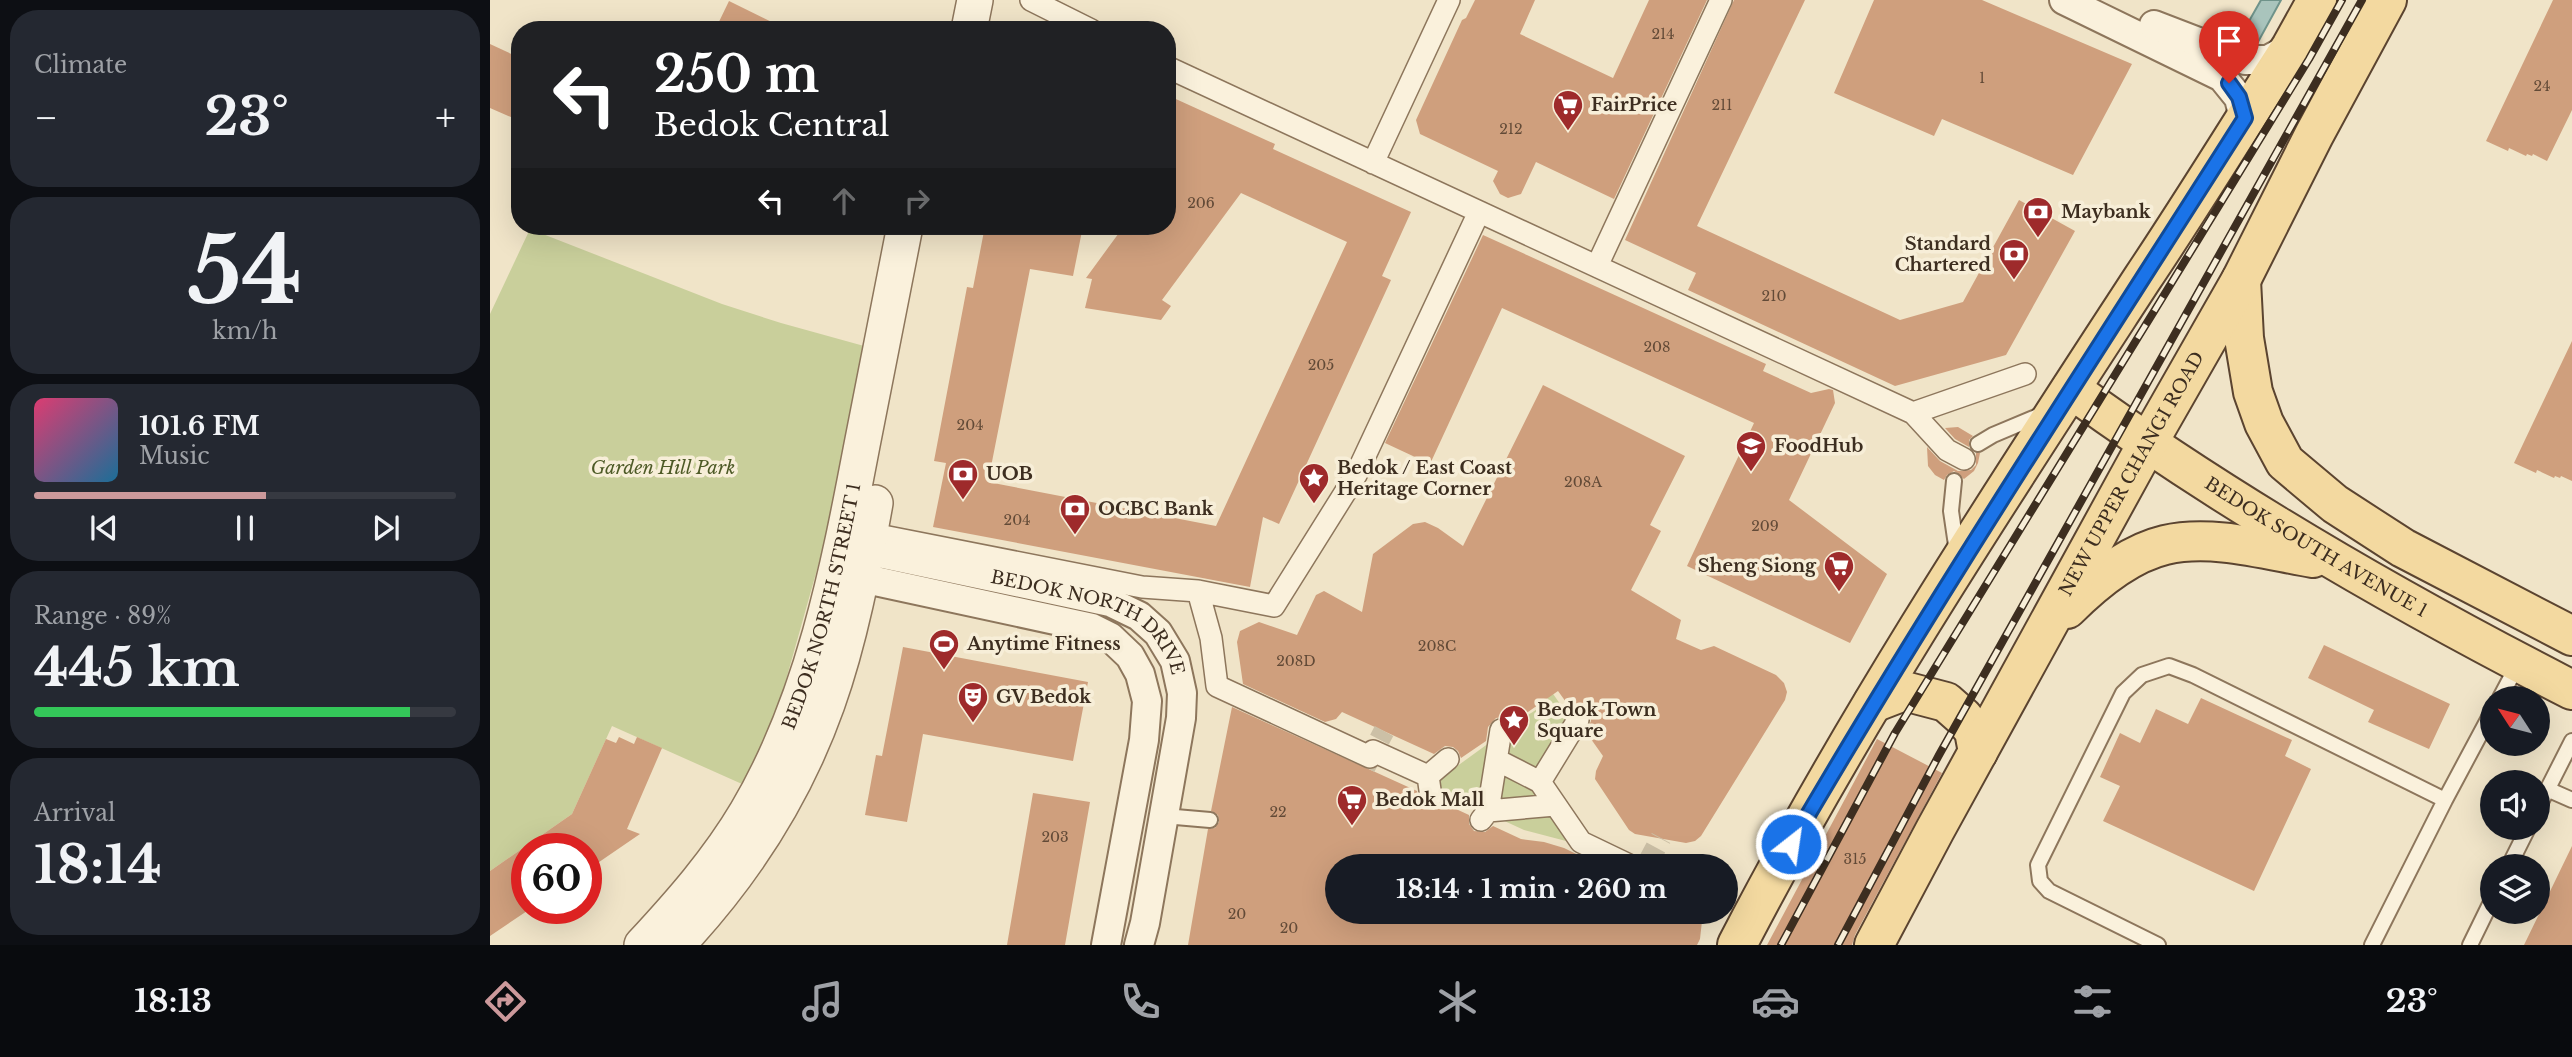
<!DOCTYPE html>
<meta charset="utf-8">
<style>
body{margin:0;font-family:"Libre Baskerville",serif;background:#242831;color:#f1f3f6;height:100vh;display:flex;flex-direction:column;font-size:26px;white-space:nowrap}
*{box-sizing:border-box;margin:0}
p{font-size:23px;color:#9ea1a6}
.icon{flex:none;width:38px;height:38px;fill:none;stroke:currentColor;stroke-width:2;stroke-linecap:round;stroke-linejoin:round}
.map{position:relative;flex:1;overflow:hidden}
.details{display:flex;flex-direction:column;gap:10px;padding:10px;background:#0d0f14;width:490px}
.details>*{flex:none}
.hud{position:absolute;left:21px;top:21px;width:665px;height:214px;border-radius:28px;box-shadow:0 7px 28px #0002;background:#202124;color:#fff;overflow:hidden}
.needle{width:46px;rotate:306deg}
.fabs{position:absolute;left:1990px;top:686px;display:grid;gap:14px}
.fabs a{display:grid;place-items:center;width:70px;height:70px;border-radius:50%;background:#171b24;box-shadow:0 7px 28px #0002;font-size:35px}
.speed{position:absolute;left:21px;top:833px;display:flex;gap:14px;font-size:35px;font-weight:700;text-align:center}
.speed>*{display:grid;place-content:center;width:91px;height:91px;border-radius:50%;background:#171b24;box-shadow:0 7px 28px #0002;line-height:1}
.speed .limit{border:10px solid #d22;background:#fff;color:#111}
.pin{position:absolute;display:grid;place-items:center;width:60px;height:60px;color:#fff;margin:-72px -30px;border-radius:50% 50% 50% 0;rotate:-45deg;box-shadow:0 0 7px #0007}
.pin .icon{rotate:45deg}
.me{position:absolute;width:77px;margin:-38px;rotate:30deg;stroke-linejoin:round;filter:drop-shadow(0 0 5px #0008)}
.turn{display:flex;align-items:center;gap:24px;height:147px;padding:0 28px;font-size:32px}
.turn .icon{width:91px;height:91px;stroke-width:2.5}
.turn b{display:block;font-size:49px;line-height:60px}
.lanes{display:flex;align-items:center;height:66px;padding:0 28px;background:#0003;justify-content:center;gap:35px;direction:ltr}
.lanes .off{opacity:.35}
.big{font-size:52px;font-weight:700;line-height:1.1}
.details .tile{flex:1;display:flex;flex-direction:column;justify-content:center;gap:10px;min-width:0;padding:0 24px;border-radius:28px;background:#242831}
.details .dial{align-items:center;gap:0}
.dial b{font-size:91px;line-height:1}
.song{display:flex;align-items:center;gap:21px}
.cover{width:84px;height:84px;border-radius:10px;background:linear-gradient(135deg,hsl(340 70% 55%),hsl(200 70% 35%))}
.played{height:7px;border-radius:4px;background:linear-gradient(90deg,#cc999b 55%,#363941 55%)}
.keys{display:flex;justify-content:space-around;direction:ltr}
.heat{display:flex;justify-content:space-between;align-items:center;font-size:38px;direction:ltr}
.charge{height:10px;border-radius:5px;background:linear-gradient(90deg,#34c759 89%,#363941 0)}
.trip{position:absolute;left:835px;top:854px;width:413px;height:70px;border-radius:35px;background:#171b24;box-shadow:0 7px 28px #0002;font-weight:700;line-height:70px;text-align:center}
.menu{display:flex;height:112px;justify-content:space-around;align-items:center;background:#090b0e;color:#9ea1a6}
.menu .icon{width:49px;height:49px}
.menu .on{color:#cc999b}
.menu b{font-size:32px;color:#f1f3f6}
main{display:flex;flex:1;min-height:0}
.map>svg:first-child{display:block}
.green{fill:#c9cf9b}
.water{fill:#a9c4bc;stroke:#6f938a;stroke-width:2}
.building{fill:#cf9f7d}
.lines{fill:none;stroke-linecap:round;stroke-linejoin:round}
.pedestrian-tunnel{stroke:#ccc0a6;stroke-width:21;stroke-dasharray:21 10;stroke-linecap:butt}
.service-casing{stroke:#8d765c;stroke-width:18}
.pedestrian-casing{stroke:#8d765c;stroke-width:24}
.minor-casing{stroke:#8d765c;stroke-width:32}
.tertiary-casing{stroke:#8d765c;stroke-width:38}
.primary-casing{stroke:#5b4430;stroke-width:42}
.service{stroke:#faf1dc;stroke-width:14}
.pedestrian{stroke:#faf1dc;stroke-width:21}
.minor{stroke:#faf1dc;stroke-width:28}
.tertiary{stroke:#faf1dc;stroke-width:35}
.primary{stroke:#f3d9a0;stroke-width:38}
.rail-casing{stroke:#3d2e20;stroke-width:8}
.rail{stroke:#f7eed8;stroke-width:5;stroke-dasharray:16;stroke-linecap:butt}
.route-casing{stroke:#114b97;stroke-width:18}
.route{stroke:#1a73e8;stroke-width:12}
.labels{text-anchor:middle;dominant-baseline:central;stroke-width:7;stroke-linejoin:round;paint-order:stroke}
.number-label{font-size:14px;fill:#624a37}
.poi-label{font-size:18px;font-weight:bold;fill:#3d2e20;stroke:#f7eed8;text-anchor:start}
.park-label{font-size:18px;font-style:italic;fill:#4d5a26;stroke:#f7eed8}
.street-label{font-size:18px;fill:#3d2e20;stroke:#f7eed8}
</style>
<main>
<section class="details">
<div class="tile"><p>Climate</p>
<div class="heat"><a>−</a><b class="big">23°</b><a>+</a></div>
</div>
<div class="tile dial"><b>54</b><p>km/h</p></div>
<div class="tile">
<div class="song"><i class="cover"></i><div><b>101.6 FM</b><p>Music</p></div></div>
<div class="played"></div>
<div class="keys"><svg class="icon" aria-label="previous" viewBox="0 0 24 24"><path d="M18 5L8 12l10 7zM5 5v14"/></svg><svg class="icon" aria-label="pause" viewBox="0 0 24 24"><path d="M8 5v14M16 5v14"/></svg><svg class="icon" aria-label="next" viewBox="0 0 24 24"><path d="M6 5l10 7-10 7zM19 5v14"/></svg></div>
</div>
<div class="tile"><p>Range · 89%</p><b class="big">445 km</b><div class="charge"></div></div>
<div class="tile"><p>Arrival</p><b class="big">18:14</b></div>
</section>
<div class="map">
<svg width="2082" height="945" viewBox="0 0 2082 945">
<rect width="100%" height="100%" fill="#f0e4c8"/>
<path class="green" d="M40 229 232 304 291 323 374 346 335 541 294 687 278 731 252 784 122 726 82 814 0 871V314Z
M1061 691 1080 718 1047 773 1017 755C1018 746 1019 735 1024 727 1036 711 1053 713 1061 691Z
M999 743 989 805 986 809 951 793 948 780Z
M1013 772 1045 789 1051 798 1007 802Z
M1059 814 1076 841 1034 830 1008 818Z"/>
<path class="water" d="M1771 0H1791L1762 53 1746 44Z"/>
<path class="building" d="M985 0H1045L1030 34 1123 78 1159 0H1217L1124 199 1046 162 1031 194 1018 198 1010 194 1003 181 1008 171 930 134 926 120 972 20 976 18Z
M1244 0H1315L1207 226 1410 320 1473 302 1529 200 1585 231 1516 355 1405 386 1198 290 1206 273 1135 240Z
M1384 0H1492L1642 64 1583 175 1452 119 1444 136 1344 93Z
M2063 0H2082V110L2057 161 2043 154 2042 156 2037 154 2036 156 2019 148 2018 151 1996 141Z
M239 1 298 30H225Z
M0 44 30 58V121L0 108Z
M677 95 785 144 783 149 921 212 892 276 901 280 789 524 773 517 760 587 443 527 456 463 444 461 477 287 483 288 495 226H593L583 276 540 269 498 482 726 526 857 242 751 193 672 300 681 306 671 320 595 308 602 279 596 278 634 226H677Z
M993 235 1276 364 1273 371 1321 393 1339 389 1343 390 1345 403 1299 500 1397 574 1360 643 1197 566 1264 423 1012 308 940 464 895 443Z
M2082 341V481L2071 476 2070 478 2065 476 2064 478 2047 470 2046 473 2024 463Z
M1053 385 1195 456 1160 525 1171 531 1141 590 1191 620 1186 639 1211 650 1224 646 1286 675 1294 683 1297 692 1295 700 1211 836 1205 841 1196 843 1145 834 1139 830 1105 779 1106 771 1113 756 1096 732 1101 721 1100 714 1089 707 1081 709 1068 691 1022 723 1014 717 1006 718 998 727 996 741 971 758 968 751 963 747 955 746 944 754 852 712 846 719 835 722 753 684 747 642 750 631 769 622 807 635 826 595 834 591 872 612 883 554 923 524 935 522 948 528 973 546Z
M1468 427 1483 436 1479 440V447L1465 439 1455 428Z
M1437 447 1450 461 1468 471 1481 470 1486 465V453H1490L1488 463 1484 471 1474 479 1464 471 1457 475 1454 480 1445 475 1438 466Z
M1834 645 1960 704 1939 749 1878 722 1884 710 1818 678Z
M413 647 598 682 583 761 433 734 417 822 375 815 386 755 392 756Z
M1711 698 1802 740 1795 756 1821 769 1764 891 1613 821 1630 786 1610 777 1630 733 1650 743 1666 709 1698 724Z
M742 707 927 791 930 805 936 809 944 810 953 803 979 815V824L984 831 995 832 1003 826 1031 839 1054 842 1074 848 1111 866H847V912H1207L1212 921 1210 939 1207 945H698L718 829 725 828 729 822 728 815 721 811Z
M129 737 144 744 147 737 172 748 137 829 150 834 96 871V849H37V911L0 936V871L82 814 116 739 126 743Z
M1387 739 1452 773 1365 935 1362 945H1277Z
M543 793 600 802 575 945H517Z
M2082 846V945H2034Z"/>
<g class="lines">
<path class="pedestrian-tunnel" d="M875 767 894 731
M1156 866 1171 838"/>
<g class="service-casing">
<path id="service" d="M1488 444 1503 435 1553 414
M1464 481 1461 511 1467 552
M2010 698 2028 664
M2057 789 2082 800
M2048 808 2082 741
M674 816 720 820
M2019 866 2038 828
M1668 945 1559 891 1550 881 1548 865 1633 693 1652 675 1679 666 1703 675 1955 800
M1882 945 1955 800 2002 712
M1980 945 2002 900"/>
</g>
<g class="pedestrian-casing">
<path id="pedestrian" d="M541 0 601 30
M677 67 1423 413 1457 450 1474 459
M883 163 959 0
M1107 266 1231 0
M1423 413 1535 374
M393 536 652 587 708 591 784 606 866 475 989 212
M708 591 721 638 727 686 880 757
M883 751 938 776
M1007 760 1050 782 1091 842 1141 866
M1050 782 1088 720
M941 797 938 776 958 759
M998 811 1011 730
M991 820 998 811 1065 805"/>
</g>
<g class="minor-casing">
<g id="minor">
<path d="M1574 0 1732 77 1749 98 1754 118"/>
<path d="M1664 25 1755 60H1778L1801 47"/>
<path id="s1" d="M356 546 620 602 649 616 668 633 685 661 692 693 691 718 655 923 649 945"/>
<path d="M353 574 602 628 620 637 640 656 650 674 657 701 654 740 616 945"/>
</g>
</g>
<g class="tertiary-casing">
<g id="tertiary">
<path d="M479 30 485 0"/>
<path id="s2" d="M152 945C190 904 228 861 257 812 323 700 348 571 372 445 386 372 400 299 415 226"/>
<path d="M187 945C252 876 305 794 337 704 360 639 373 570 385 503"/>
</g>
</g>
<g class="primary-casing">
<g id="primary">
<path d="M1751 280 1754 338 1763 392 1774 423 1795 462 1845 504 1913 548 2082 636"/>
<path id="s3" d="M1581 389C1739 504 1908 601 2082 690"/>
<path d="M1577 609C1603 583 1637 554 1675 545 1722 534 1776 550 1823 558"/>
<path d="M1383 703 1414 691 1456 702 1473 717 1484 731 1488 752"/>
<path d="M1247 945C1366 715 1510 497 1652 279 1703 203 1751 124 1801 47L1827 0"/>
<path id="s4" d="M1384 945 1445 830 1651 455 1751 280 1824 135 1897 0"/>
</g>
</g>
<use href="#service" class="service"/>
<use href="#pedestrian" class="pedestrian"/>
<use href="#minor" class="minor"/>
<use href="#tertiary" class="tertiary"/>
<use href="#primary" class="primary"/>
<g class="rail-casing">
<path id="rail" d="M1291 945 1405 733 1819 59 1852 0
M1348 945 1449 755 1872 0"/>
</g>
<use href="#rail" class="rail"/>
</g>
<g class="lines">
<g class="route-casing">
<path id="route" d="M1301 844C1445 597 1602 359 1755 118L1749 97 1739 83"/>
</g>
<use href="#route" class="route"/>
</g>
<defs>
<g id="supermarket-pin" transform="scale(1.575)"><path d="M0 17L-7.5 6A9.5 9.5 0 1 1 7.5 6Z" fill="#9e2a2b" stroke="#f7eed8"/><path d="M-6-5.5h2.5l.6 2H6L4.5 2H-2.5L-4.4-4H-6ZM-1.5 3.2a1.3 1.3 0 1 0 .1 0ZM3 3.2a1.3 1.3 0 1 0 .1 0Z" fill="#fff"/></g>
<g id="bank-pin" transform="scale(1.575)"><path d="M0 17L-7.5 6A9.5 9.5 0 1 1 7.5 6Z" fill="#9e2a2b" stroke="#f7eed8"/><path d="M-6-4H6V4H-6ZM0-2.3a2.3 2.3 0 1 0 0 4.6a2.3 2.3 0 1 0 0-4.6Z" fill="#fff"/></g>
<g id="school-pin" transform="scale(1.575)"><path d="M0 17L-7.5 6A9.5 9.5 0 1 1 7.5 6Z" fill="#9e2a2b" stroke="#f7eed8"/><path d="M0-5L7-2L0 1L-7-2ZM-4 1L0 2.5L4 1V4Q0 6-4 4Z" fill="#fff"/></g>
<g id="sight-pin" transform="scale(1.575)"><path d="M0 17L-7.5 6A9.5 9.5 0 1 1 7.5 6Z" fill="#9e2a2b" stroke="#f7eed8"/><path d="M0-6L1.8-2.2L6-1.7L2.9 1.2L3.7 5.4L0 3.3L-3.7 5.4L-2.9 1.2L-6-1.7L-1.8-2.2Z" fill="#fff"/></g>
<g id="stadium-pin" transform="scale(1.575)"><path d="M0 17L-7.5 6A9.5 9.5 0 1 1 7.5 6Z" fill="#9e2a2b" stroke="#f7eed8"/><path d="M0-5a6.5 5 0 1 0 0 10a6.5 5 0 1 0 0-10ZM-3.5-1.8h7v3.6h-7Z" fill="#fff"/></g>
<g id="theatre-pin" transform="scale(1.575)"><path d="M0 17L-7.5 6A9.5 9.5 0 1 1 7.5 6Z" fill="#9e2a2b" stroke="#f7eed8"/><path d="M-5-5.5Q0-4 5-5.5V0Q5 5 0 6Q-5 5-5 0ZM-3.3-2.5H-1v1.5H-3.3ZM1-2.5H3.3v1.5H1ZM-2.8 1Q0 5.5 2.8 1Z" fill="#fff"/></g>
</defs>
<g fill-rule="evenodd">
<use href="#supermarket-pin" x="1078" y="105"/>
<use href="#bank-pin" x="1548" y="212"/>
<use href="#bank-pin" x="1524" y="254"/>
<use href="#school-pin" x="1261" y="446"/>
<use href="#bank-pin" x="473" y="474"/>
<use href="#sight-pin" x="824" y="478"/>
<use href="#bank-pin" x="585" y="509"/>
<use href="#supermarket-pin" x="1349" y="566"/>
<use href="#stadium-pin" x="454" y="644"/>
<use href="#theatre-pin" x="483" y="697"/>
<use href="#sight-pin" x="1024" y="720"/>
<use href="#supermarket-pin" x="862" y="800"/>
</g>
<g class="labels">
<g class="number-label">
<text x="1173" y="34">214</text>
<text x="1492" y="78">1</text>
<text x="2052" y="86">24</text>
<text x="1232" y="105">211</text>
<text x="1021" y="129">212</text>
<text x="711" y="203">206</text>
<text x="1284" y="296">210</text>
<text x="1167" y="347">208</text>
<text x="831" y="365">205</text>
<text x="480" y="425">204</text>
<text x="1093" y="482">208A</text>
<text x="527" y="520">204</text>
<text x="1275" y="526">209</text>
<text x="947" y="646">208C</text>
<text x="806" y="661">208D</text>
<text x="788" y="812">22</text>
<text x="565" y="837">203</text>
<text x="1365" y="859">315</text>
<text x="747" y="914">20</text>
<text x="799" y="928">20</text>
</g>
<g class="poi-label">
<text x="1101" y="105">FairPrice</text>
<text x="1571" y="212">Maybank</text>
<text x="1501" y="244" text-anchor="end">Standard<tspan x="1501" dy="21">Chartered</tspan></text>
<text x="1284" y="446">FoodHub</text>
<text x="847" y="468">Bedok / East Coast<tspan x="847" dy="21">Heritage Corner</tspan></text>
<text x="496" y="474">UOB</text>
<text x="608" y="509">OCBC Bank</text>
<text x="1326" y="566" text-anchor="end">Sheng Siong</text>
<text x="477" y="644">Anytime Fitness</text>
<text x="506" y="697">GV Bedok</text>
<text x="1047" y="710">Bedok Town<tspan x="1047" dy="21">Square</tspan></text>
<text x="885" y="800">Bedok Mall</text>
</g>
<g class="park-label">
<text x="173" y="468">Garden Hill Park</text>
</g>
<g class="street-label">
<text stroke="none"><textPath href="#s4" startOffset="537">NEW UPPER CHANGI ROAD</textPath></text>
<text stroke="none"><textPath href="#s3" startOffset="292">BEDOK SOUTH AVENUE 1</textPath></text>
<text stroke="none"><textPath href="#s2" startOffset="390">BEDOK NORTH STREET 1</textPath></text>
<text stroke="none"><textPath href="#s1" startOffset="261">BEDOK NORTH DRIVE</textPath></text>
</g>
</g>
</svg>
<div class="fabs">
<a><svg class="needle" viewBox="-14 -14 28 28"><path d="M0-13l5 13h-10z" fill="#e53935"/><path d="M0 13l5-13h-10z" fill="#9ea1a6"/></svg></a>
<a><svg class="icon" aria-label="sound" viewBox="0 0 24 24"><path d="M4 9h4l5-4v14l-5-4H4zM17 9q2 3 0 6"/></svg></a>
<a><svg class="icon" aria-label="layers" viewBox="0 0 24 24"><path d="M12 4l9 5-9 5-9-5zM3 14l9 5 9-5"/></svg></a>
</div>
<div class="speed"><div class="limit">60</div></div>
<div class="pin" style="left:1739px;top:83px;background:#d93025"><svg class="icon" aria-label="arrive" viewBox="0 0 24 24"><path d="M6 21V4h12l-3 4 3 4H6"/></svg></div>
<svg class="me" style="left:1301px;top:844px" viewBox="-20 -20 40 40"><circle r="17" fill="#1a73e8" stroke="#fff" stroke-width="3"/><path d="M0-11L8 9 0 5-8 9z" fill="#fff"/></svg>
<div class="trip">18:14 · 1 min · 260 m</div>
<div class="hud">
<div class="turn"><svg class="icon" aria-label="left" viewBox="0 0 24 24"><path d="M17 20v-9H6M10 6l-5 5 5 5"/></svg><div><b>250 m</b>Bedok Central</div></div>
<div class="lanes"><svg class="icon" aria-label="left" viewBox="0 0 24 24"><path d="M17 20v-9H6M10 6l-5 5 5 5"/></svg><svg class="icon off" aria-label="ahead" viewBox="0 0 24 24"><path d="M12 20V5M6 11l6-6 6 6"/></svg><svg class="icon off" aria-label="right" viewBox="0 0 24 24"><path d="M7 20v-9h11M14 6l5 5-5 5"/></svg></div>
</div>
</div>
</main>
<nav class="menu">
<b>18:13</b>
<svg class="icon on" aria-label="directions" viewBox="0 0 24 24"><path d="M12 3l9 9-9 9-9-9zM9 14v-3h6M13 9l2 2-2 2"/></svg>
<svg class="icon" aria-label="music" viewBox="0 0 24 24"><path d="M9 18V5l10-2v13"/><circle cx="6" cy="18" r="3"/><circle cx="16" cy="16" r="3"/></svg>
<svg class="icon" aria-label="phone" viewBox="0 0 24 24"><path d="M5 4h4l2 5-3 2q2 4 5 5l2-3 5 2v4C11 20 4 13 5 4z"/></svg>
<svg class="icon" aria-label="climate" viewBox="0 0 24 24"><path d="M12 3v18M4 7l16 10M4 17L20 7"/></svg>
<svg class="icon" aria-label="car" viewBox="0 0 24 24"><path d="M5 17H2v-5l4-1 3-4h7l3 4 3 1v5h-3M9 17h6M6 11h13"/><circle cx="7" cy="17" r="2"/><circle cx="17" cy="17" r="2"/></svg>
<svg class="icon" aria-label="filters" viewBox="0 0 24 24"><path d="M4 7h16M4 17h16"/><circle cx="9" cy="7" r="2"/><circle cx="15" cy="17" r="2"/></svg>
<b>23°</b>
</nav>
